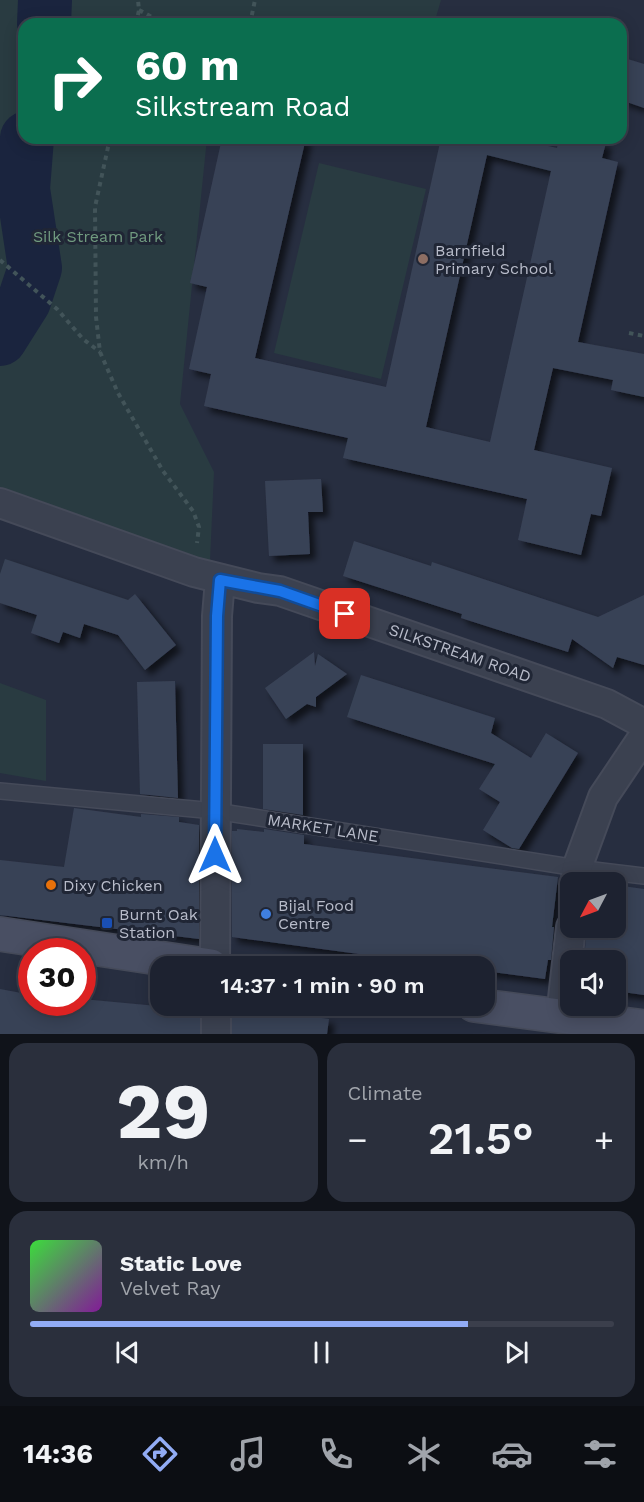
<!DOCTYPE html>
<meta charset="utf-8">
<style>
body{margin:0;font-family:"Work Sans",sans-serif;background:#2a2f3c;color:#f1f3f6;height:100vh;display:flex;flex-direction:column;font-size:22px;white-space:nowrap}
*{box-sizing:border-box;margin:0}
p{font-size:20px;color:#a0a4ab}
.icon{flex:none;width:33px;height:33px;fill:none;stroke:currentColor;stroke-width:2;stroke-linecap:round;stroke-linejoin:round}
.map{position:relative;height:1034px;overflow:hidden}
.drawer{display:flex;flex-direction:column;gap:9px;padding:9px;background:#10131a;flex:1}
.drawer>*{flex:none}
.hud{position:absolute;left:18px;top:18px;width:609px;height:126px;border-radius:18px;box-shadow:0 3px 15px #0003,0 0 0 2px #3b3f4c;background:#0b6e4f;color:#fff;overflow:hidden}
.needle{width:39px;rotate:229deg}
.buttons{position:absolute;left:560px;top:872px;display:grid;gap:12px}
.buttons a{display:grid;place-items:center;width:66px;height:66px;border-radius:12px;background:#1d2230;box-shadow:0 3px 15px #0003,0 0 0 2px #3b3f4c;font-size:30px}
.speed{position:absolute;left:18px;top:938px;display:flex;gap:12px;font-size:30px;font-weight:700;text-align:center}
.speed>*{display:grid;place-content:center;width:78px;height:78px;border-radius:50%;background:#1d2230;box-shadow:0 3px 15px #0003,0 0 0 2px #3b3f4c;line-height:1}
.speed .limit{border:9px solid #d22;background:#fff;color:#111}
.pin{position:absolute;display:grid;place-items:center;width:51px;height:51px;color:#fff;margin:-26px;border-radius:12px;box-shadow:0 3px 9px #0006}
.me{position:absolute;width:66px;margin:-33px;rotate:0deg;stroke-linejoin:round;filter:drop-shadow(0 0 4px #0008)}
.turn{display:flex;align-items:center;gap:21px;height:126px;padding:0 18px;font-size:27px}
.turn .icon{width:78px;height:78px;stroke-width:2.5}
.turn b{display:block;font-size:42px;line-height:51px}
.big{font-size:45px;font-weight:600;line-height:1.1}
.drawer .card{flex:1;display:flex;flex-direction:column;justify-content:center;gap:9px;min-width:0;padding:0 21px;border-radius:18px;background:#2a2f3c}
.drawer .dial{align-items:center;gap:0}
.dial b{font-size:78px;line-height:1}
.song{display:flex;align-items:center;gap:18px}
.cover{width:72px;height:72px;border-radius:9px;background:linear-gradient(135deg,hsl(120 70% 55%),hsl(290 70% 35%))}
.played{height:6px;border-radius:3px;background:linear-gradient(90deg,#92acf5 75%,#3b3f4c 75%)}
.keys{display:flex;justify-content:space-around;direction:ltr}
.heat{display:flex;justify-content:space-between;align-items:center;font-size:33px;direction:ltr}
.drawer .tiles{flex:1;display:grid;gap:9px;grid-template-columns:1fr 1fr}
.card:last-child{grid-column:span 2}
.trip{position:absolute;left:150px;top:956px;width:345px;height:60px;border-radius:18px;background:#1d2230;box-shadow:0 3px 15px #0003,0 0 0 2px #3b3f4c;font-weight:600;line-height:60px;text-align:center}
.menu{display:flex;height:96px;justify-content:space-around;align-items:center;background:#0c0e13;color:#a0a4ab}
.menu .icon{width:42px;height:42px}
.menu .current{color:#92acf5}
.menu b{font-size:27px;color:#f1f3f6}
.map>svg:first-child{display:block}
.green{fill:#293b41}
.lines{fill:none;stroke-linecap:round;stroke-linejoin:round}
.stream{stroke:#1a243e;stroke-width:9}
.river{stroke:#1a243e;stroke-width:54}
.building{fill:#394256;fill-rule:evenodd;filter:url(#shadow)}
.lane-casing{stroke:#454a59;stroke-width:18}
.street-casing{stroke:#454a59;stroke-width:32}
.secondary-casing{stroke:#454a59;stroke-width:36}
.path{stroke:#425459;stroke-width:4;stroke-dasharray:4.5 4.5;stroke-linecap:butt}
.lane{stroke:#3b4150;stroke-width:15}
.street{stroke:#3b4150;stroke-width:28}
.secondary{stroke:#494f63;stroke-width:33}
.route-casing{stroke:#114b97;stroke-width:15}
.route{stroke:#1a73e8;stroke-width:10}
.education-dot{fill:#8d6e63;stroke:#202635;stroke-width:2}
.food-dot{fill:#e8710a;stroke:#202635;stroke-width:2}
.shop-dot{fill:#3f7fe0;stroke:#202635;stroke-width:2}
.transit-dot{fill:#1a4fb4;stroke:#202635;stroke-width:2}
.labels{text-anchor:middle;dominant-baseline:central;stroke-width:6;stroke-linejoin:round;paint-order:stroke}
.park-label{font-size:16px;fill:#709a7f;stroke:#202635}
.poi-label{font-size:16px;fill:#b8bcca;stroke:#202635;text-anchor:start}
.street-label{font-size:16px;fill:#b8bcca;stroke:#202635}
</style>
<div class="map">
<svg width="644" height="1034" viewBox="0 0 644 1034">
<defs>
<filter id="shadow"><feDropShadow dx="5.5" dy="5.5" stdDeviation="3" flood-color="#0009"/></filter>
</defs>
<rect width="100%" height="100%" fill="#272e40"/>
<path class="green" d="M0 0H441L434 24H24V138H207L180 404 214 472 210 561 164 556 0 503Z
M319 163 426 189 381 379 274 353Z
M0 683 46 700V781L0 773Z"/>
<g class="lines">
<path class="stream" d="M0 199 26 206"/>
<path class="river" d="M44 24 45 0
M0 339 24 301 35 268 23 189 27 138"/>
</g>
<path class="building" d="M621 57 644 64V108L621 100Z
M222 138H306L255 358 386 387 441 138H512L557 148 559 138H583L606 143 602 158 618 162 578 342 644 354V397L611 390 613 380 553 368 534 450 612 468 601 516 591 514 581 555 518 540 527 499 343 458 348 438 204 406 211 374 189 369 207 287 190 283ZM487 155 551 171 490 442 426 427Z
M321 479 323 512H308L310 554 269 556 265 481Z
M354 541 431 566 432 562 598 617 644 595V665L617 657 613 668 572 639 568 652 461 618 462 614 343 576Z
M5 559 128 600 135 594 176 645 145 670 118 635 84 624 80 638 63 632 59 643 31 633 37 615 0 603V574Z
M314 652 315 666 318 654 347 674 316 697V707L307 704 286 719 265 688Z
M361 675 495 718 491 733 531 758 546 733 578 753 519 849 512 848 483 830 500 802 479 789 495 764 347 717Z
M175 681 178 798 140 794 137 682Z
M263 744H303V815L263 809Z
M74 808 141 817V814L179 817V822L199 825V939L0 915V860L64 867Z
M237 829 264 832V829L304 835V844L558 877 552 927H554L551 960H548L545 979 484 971V966H448L232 937V831H237Z
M615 885 644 889V995L615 991V960H584L587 927H615Z
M0 989 32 995V1002H82V999L200 1010V1034H0Z
M235 1006 329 1019 327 1034H232V1013H234Z"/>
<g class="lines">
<g class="lane-casing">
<path id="lane" d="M0 791 215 811 577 868 644 876"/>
</g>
<g class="street-casing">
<path id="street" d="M0 503 194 572 258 588 280 591 607 704 644 724
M576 882 577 868 603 797 644 736
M215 966 217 616 220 580
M216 1005V1034
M561 1016 571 927"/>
</g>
<g class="secondary-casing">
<path id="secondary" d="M0 934 211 966
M474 1005 644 1027"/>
</g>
<path class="path" d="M139 10 165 24
M136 24 139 10 138 0
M250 24 255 0
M110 138 95 207 96 317 100 352 118 393 163 471 193 511 199 527 197 543
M0 260 57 309 83 339 100 352
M629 333 644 336"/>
<use href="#lane" class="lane"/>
<use href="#street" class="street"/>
<use href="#secondary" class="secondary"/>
</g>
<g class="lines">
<g class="route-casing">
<path id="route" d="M215 855 217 616 220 580 280 591 345 614"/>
</g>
<use href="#route" class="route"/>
</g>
<circle class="education-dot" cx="423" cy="259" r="6"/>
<circle class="food-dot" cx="51" cy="885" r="6"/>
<circle class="shop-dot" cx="266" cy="914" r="6"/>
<rect class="transit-dot" x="101" y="917" width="12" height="12" rx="3"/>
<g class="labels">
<g class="park-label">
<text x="98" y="236">Silk Stream Park</text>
</g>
<g class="poi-label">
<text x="435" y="250">Barnfield<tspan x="435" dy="18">Primary School</tspan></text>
<text x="63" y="885">Dixy Chicken</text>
<text x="278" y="905">Bijal Food<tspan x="278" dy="18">Centre</tspan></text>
<text x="119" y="914">Burnt Oak<tspan x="119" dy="18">Station</tspan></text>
</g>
<g class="street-label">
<text transform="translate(460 653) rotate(19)">SILKSTREAM ROAD</text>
<text transform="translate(323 828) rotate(9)">MARKET LANE</text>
</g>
</g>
</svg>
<div class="buttons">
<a><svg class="needle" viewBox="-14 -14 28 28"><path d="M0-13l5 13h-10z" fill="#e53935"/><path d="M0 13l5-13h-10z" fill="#a0a4ab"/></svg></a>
<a><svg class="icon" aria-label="sound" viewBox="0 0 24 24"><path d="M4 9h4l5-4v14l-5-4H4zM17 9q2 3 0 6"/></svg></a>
</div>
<div class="speed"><div class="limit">30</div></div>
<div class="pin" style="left:345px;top:614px;background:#d93025"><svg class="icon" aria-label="arrive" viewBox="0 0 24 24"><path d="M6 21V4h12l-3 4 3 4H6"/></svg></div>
<svg class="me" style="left:215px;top:855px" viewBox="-20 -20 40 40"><path d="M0-17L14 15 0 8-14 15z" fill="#1a73e8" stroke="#fff" stroke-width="4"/></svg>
<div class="trip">14:37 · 1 min · 90 m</div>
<div class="hud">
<div class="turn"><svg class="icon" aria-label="right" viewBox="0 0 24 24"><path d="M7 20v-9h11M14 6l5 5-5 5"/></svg><div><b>60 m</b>Silkstream Road</div></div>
</div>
</div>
<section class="drawer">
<div class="tiles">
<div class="card dial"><b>29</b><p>km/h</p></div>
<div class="card"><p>Climate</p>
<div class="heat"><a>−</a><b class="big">21.5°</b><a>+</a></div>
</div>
<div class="card">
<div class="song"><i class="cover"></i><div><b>Static Love</b><p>Velvet Ray</p></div></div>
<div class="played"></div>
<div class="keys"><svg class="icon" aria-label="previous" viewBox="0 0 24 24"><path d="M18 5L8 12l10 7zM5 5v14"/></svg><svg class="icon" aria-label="pause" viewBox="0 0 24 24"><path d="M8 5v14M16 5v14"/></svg><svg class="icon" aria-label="next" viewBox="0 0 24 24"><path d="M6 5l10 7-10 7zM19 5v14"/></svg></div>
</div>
</div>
</section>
<nav class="menu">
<b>14:36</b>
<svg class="icon current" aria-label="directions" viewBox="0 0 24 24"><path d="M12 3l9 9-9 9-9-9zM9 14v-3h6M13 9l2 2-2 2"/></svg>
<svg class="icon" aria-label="music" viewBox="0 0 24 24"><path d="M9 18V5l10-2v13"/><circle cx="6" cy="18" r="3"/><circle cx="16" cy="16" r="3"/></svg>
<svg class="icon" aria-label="phone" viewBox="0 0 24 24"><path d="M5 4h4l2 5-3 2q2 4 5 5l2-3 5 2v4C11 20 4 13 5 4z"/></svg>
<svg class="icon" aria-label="climate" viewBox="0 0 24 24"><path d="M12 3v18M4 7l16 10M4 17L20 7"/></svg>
<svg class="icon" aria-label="car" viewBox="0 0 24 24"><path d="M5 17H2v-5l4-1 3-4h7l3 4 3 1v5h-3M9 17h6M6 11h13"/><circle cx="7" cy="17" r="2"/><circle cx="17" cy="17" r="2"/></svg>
<svg class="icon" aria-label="filters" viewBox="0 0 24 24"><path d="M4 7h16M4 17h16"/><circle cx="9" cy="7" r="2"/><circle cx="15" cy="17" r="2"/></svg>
</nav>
